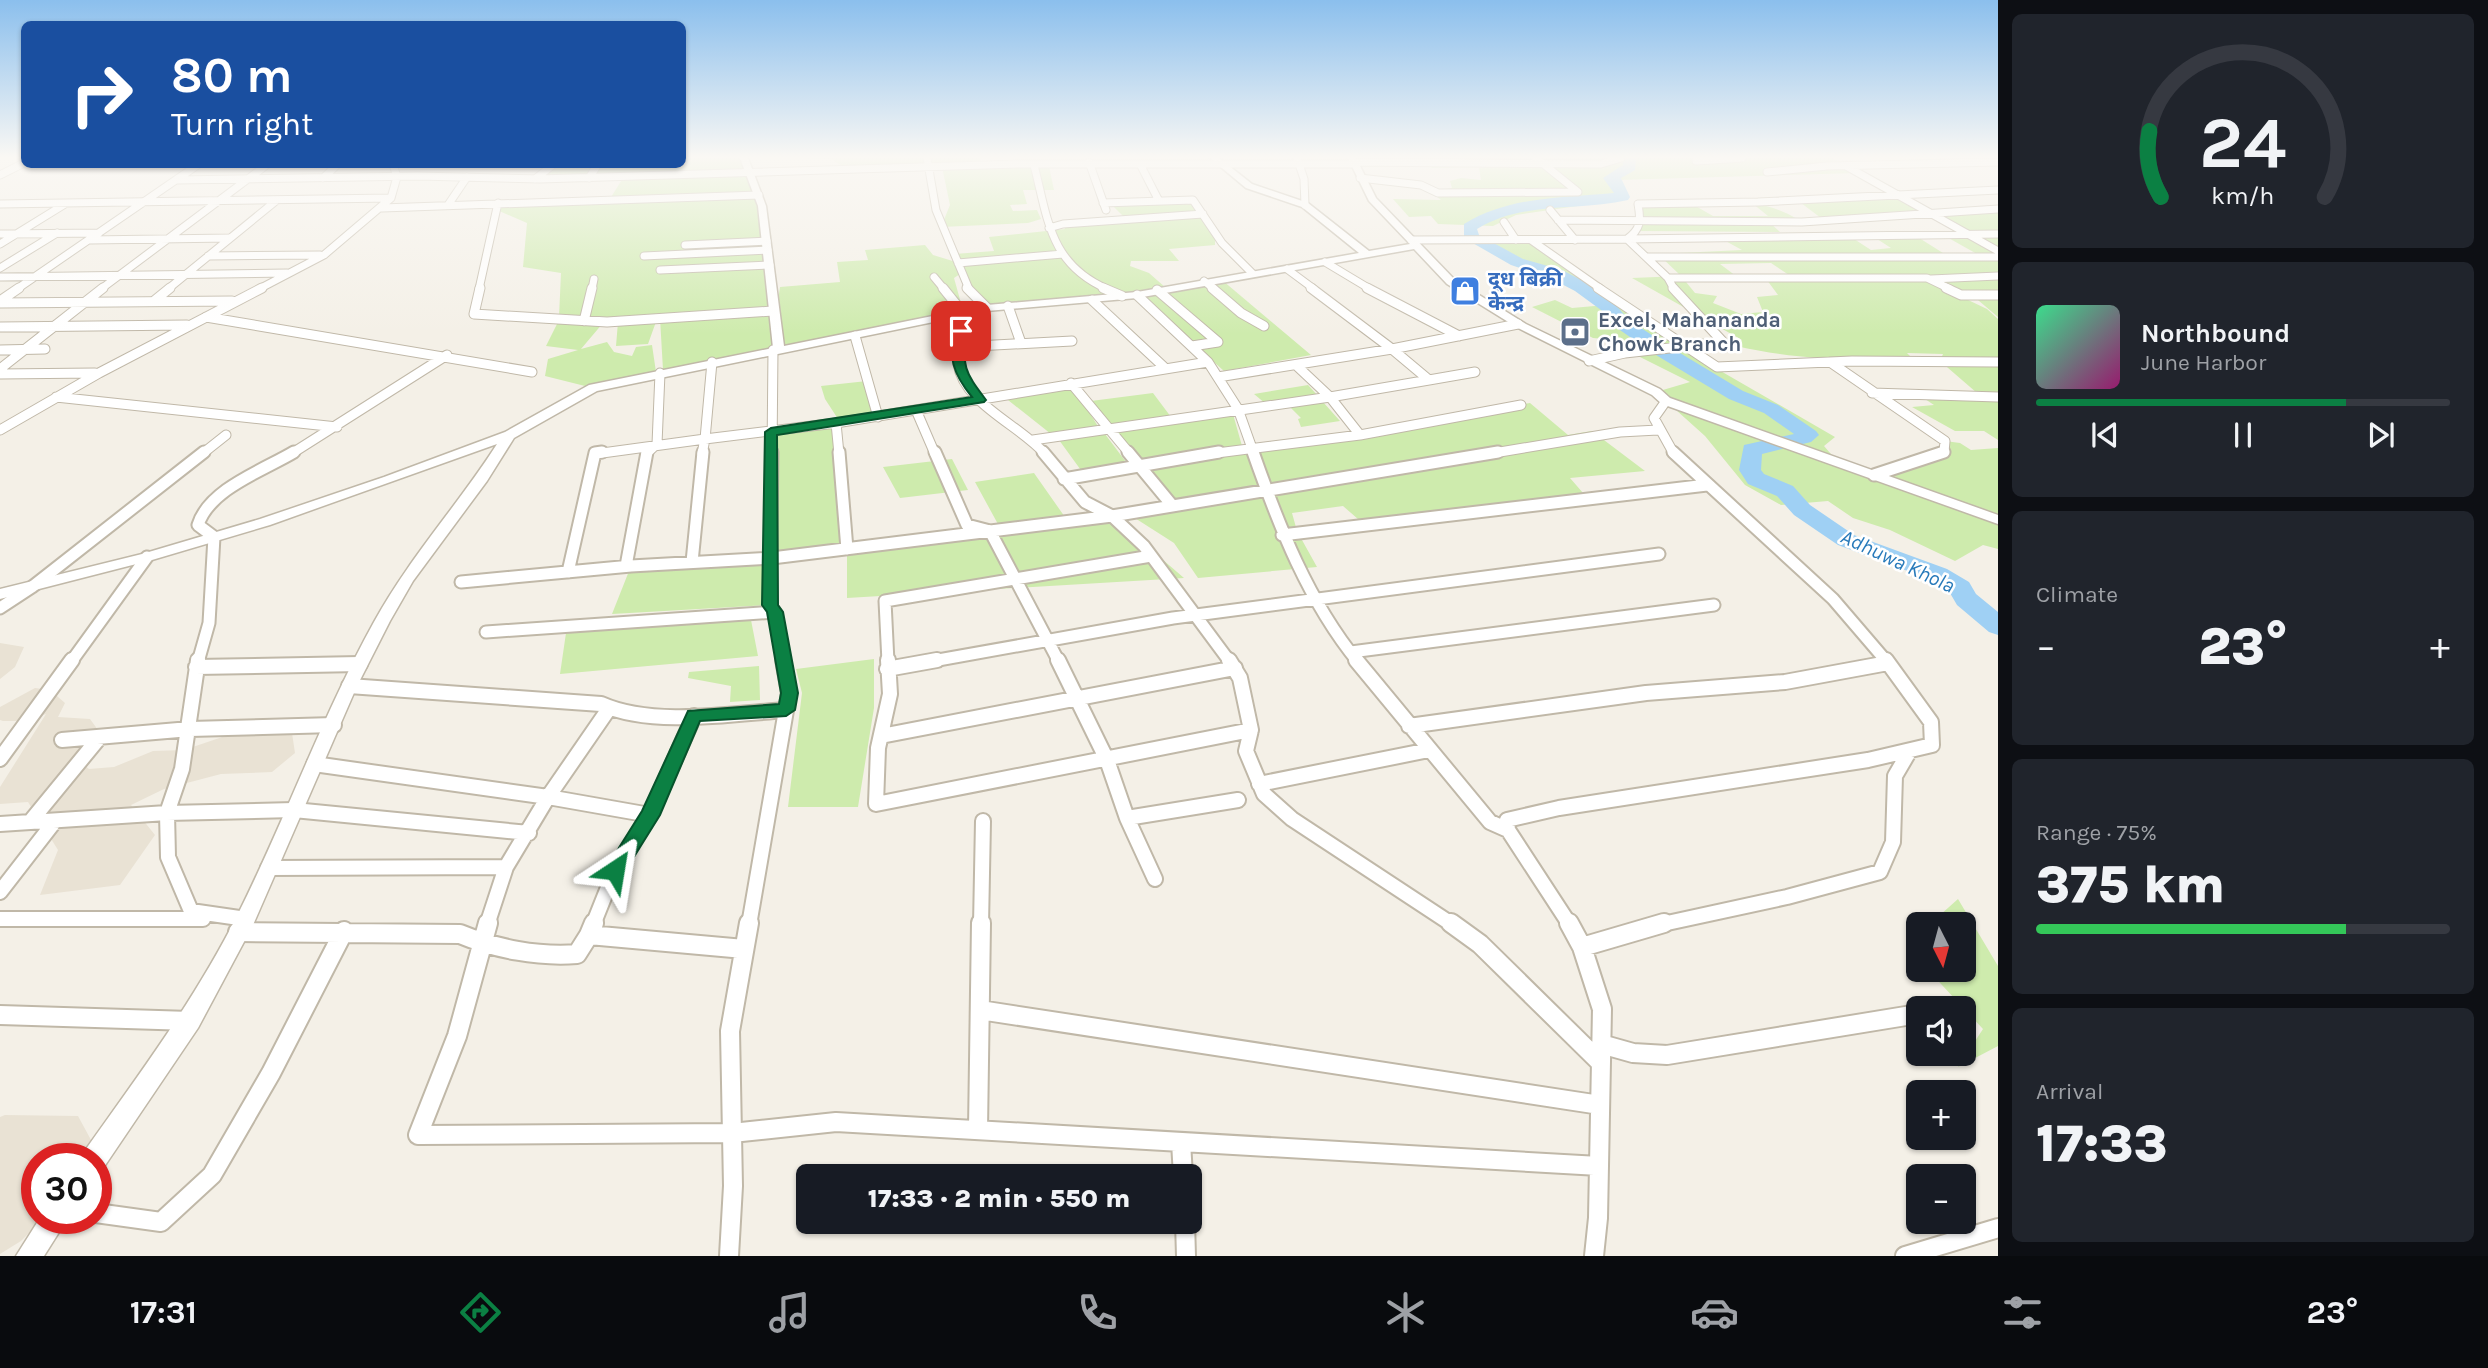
<!DOCTYPE html>
<meta charset="utf-8">
<style>
body{margin:0;font-family:Karla,"Noto Sans Devanagari",sans-serif;background:#20242c;color:#f1f3f6;height:100vh;display:flex;flex-direction:column;font-size:26px;white-space:nowrap}
*{box-sizing:border-box;margin:0}
p{font-size:23px;color:#9ea1a6}
.icon{flex:none;width:38px;height:38px;fill:none;stroke:currentColor;stroke-width:2;stroke-linecap:round;stroke-linejoin:round}
.map{position:relative;flex:1;overflow:hidden}
.side{display:flex;flex-direction:column;gap:14px;padding:14px;background:#0d0f14;width:490px}
.side>*{flex:none}
.hud{position:absolute;left:21px;top:21px;width:665px;height:147px;border-radius:10px;box-shadow:0 2px 5px #0004;background:#1a4fa0;color:#fff;overflow:hidden}
.needle{width:46px;rotate:174deg}
.controls{position:absolute;left:1906px;top:912px;display:grid;gap:14px}
.controls a{display:grid;place-items:center;width:70px;height:70px;border-radius:10px;background:#171b24;box-shadow:0 2px 5px #0004;font-size:35px}
.speed{position:absolute;left:21px;top:1143px;display:flex;gap:14px;font-size:35px;font-weight:700;text-align:center}
.speed>*{display:grid;place-content:center;width:91px;height:91px;border-radius:50%;background:#171b24;box-shadow:0 2px 5px #0004;line-height:1}
.speed .limit{border:10px solid #d22;background:#fff;color:#111}
.pin{position:absolute;display:grid;place-items:center;width:60px;height:60px;color:#fff;margin:-30px;border-radius:14px;box-shadow:0 4px 10px #0006}
.me{position:absolute;width:77px;margin:-38px;rotate:33deg;stroke-linejoin:round;filter:drop-shadow(0 0 5px #0008)}
.turn{display:flex;align-items:center;gap:24px;height:147px;padding:0 35px;font-size:32px}
.turn .icon{width:91px;height:91px;stroke-width:2.5}
.turn b{display:block;font-size:49px;line-height:60px}
.big{font-size:52px;font-weight:800;line-height:1.1}
.side .tile{flex:1;display:flex;flex-direction:column;justify-content:center;gap:10px;min-width:0;padding:0 24px;border-radius:10px;background:#20242c}
.side .dial{align-items:center;gap:0}
.dial svg{height:182px;overflow:visible;fill:none;stroke:#363941;stroke-width:7;stroke-linecap:round;text-anchor:middle}
.dial text{fill:#f1f3f6;stroke:none}
.song{display:flex;align-items:center;gap:21px}
.cover{width:84px;height:84px;border-radius:10px;background:linear-gradient(135deg,hsl(150 70% 55%),hsl(320 70% 35%))}
.played{height:7px;border-radius:4px;background:linear-gradient(90deg,#0b8043 75%,#363941 75%)}
.keys{display:flex;justify-content:space-around;direction:ltr}
.heat{display:flex;justify-content:space-between;align-items:center;font-size:38px;direction:ltr}
.charge{height:10px;border-radius:5px;background:linear-gradient(90deg,#34c759 75%,#363941 0)}
.trip{position:absolute;left:796px;top:1164px;width:406px;height:70px;border-radius:10px;background:#171b24;box-shadow:0 2px 5px #0004;font-weight:800;line-height:70px;text-align:center}
.tab-bar{display:flex;height:112px;justify-content:space-around;align-items:center;background:#090b0e;color:#9ea1a6}
.tab-bar .icon{width:49px;height:49px}
.tab-bar .current{color:#0b8043}
.tab-bar b{font-size:32px;color:#f1f3f6}
main{display:flex;flex:1;min-height:0}
.map>svg:first-child{display:block}
.residential{fill:#e9e2d4}
.green{fill:#ceebad;fill-rule:evenodd}
.lines{fill:none;stroke-linecap:round;stroke-linejoin:round}
.river{fill:#9fd0f4;fill-rule:evenodd}
.minor-far4-casing{stroke:#c0b8a8;stroke-width:9}
.minor-far3-casing{stroke:#c0b8a8;stroke-width:11}
.minor-far2-casing{stroke:#c0b8a8;stroke-width:15}
.minor-far1-casing{stroke:#c0b8a8;stroke-width:18}
.minor-casing{stroke:#c0b8a8;stroke-width:22}
.tertiary-casing{stroke:#c0b8a8;stroke-width:3}
.minor-far4{stroke:#fff;stroke-width:7}
.minor-far3{stroke:#fff;stroke-width:9}
.minor-far2{stroke:#fff;stroke-width:11}
.minor-far1{stroke:#fff;stroke-width:14}
.minor{stroke:#fff;stroke-width:18}
.tertiary{fill:#fff;fill-rule:evenodd}
.route{fill:#0b8043;stroke:#07532c;stroke-width:2}
.labels{text-anchor:middle;dominant-baseline:central;stroke-width:5;stroke-linejoin:round;paint-order:stroke}
.far-shop-label{font-size:21px;font-weight:bold;fill:#366cbe;stroke:#fff;text-anchor:start}
.far-service-label{font-size:21px;font-weight:bold;fill:#4e5e75;stroke:#fff;text-anchor:start}
.far-water-label{font-size:21px;font-style:italic;fill:#287aba;stroke:#fff}
</style>
<main>
<div class="map">
<svg width="1998" height="1256" viewBox="0 0 1998 1256">
<rect width="100%" height="100%" fill="#f4f0e7"/>
<path class="residential" d="M0 643 24 647 15 667 0 679Z
M35 688 50 690 65 703 58 717 90 719 98 730 73 756 89 769 114 767 153 751 184 750 234 733H292L295 753 272 772 221 774 164 789 131 805 155 835 120 885 40 895 58 850 28 802 0 804V787L46 714 25 721H3L0 720V707Z
M5 1115 78 1116 97 1151 92 1158H37V1218H44L21 1241 0 1254V1117Z"/>
<path class="green" d="M683 158H744L766 241 775 320 780 287 840 282 837 262 868 260 865 250 925 245 933 255 956 262 954 254 994 251 989 237 1065 229 1064 225 1201 214 1215 236V245L1169 249 1179 261H1131L1130 266 1149 273 1166 288 1222 280 1311 355 1224 371 1137 294 987 308 960 274 954 278 964 314 663 370 660 318 620 321 559 317 561 273 523 267 527 223 497 210 498 203 608 202 623 178 540 179 556 165 682 164Z
M802 158H980L981 165 1049 166 1054 190H1023L1027 204 1010 205 1013 211 1037 210 1041 219 1028 223 941 227 950 205 942 167 849 170 831 159Z
M1404 158H1832L1858 173 1616 180 1626 199 1516 215 1493 226 1438 224 1431 216 1409 217 1393 199 1441 200 1431 192 1452 188 1450 181 1461 178 1481 180 1479 168 1486 167 1432 168 1427 163Z
M1896 195 1926 213 1998 209V317L1972 295 1922 278 1987 309 1998 319V440L1984 431H1955L1912 407 1934 405 1919 395 1977 393 1940 361 1943 354 1907 353 1912 358C1850 361 1798 360 1736 346L1742 340 1632 278 1681 276 1658 254 1742 250 1720 238 1851 237 1871 250 1891 248 1874 237 1916 236 1943 253 1977 254 1945 236H1968L1926 213 1825 221 1797 200ZM1771 263 1789 275 1764 276 1778 295 1757 297 1763 312 1741 314 1713 303 1717 296 1695 293 1682 277 1736 276 1720 264Z
M1192 201 1201 213 1125 218 1111 204Z
M1752 203C1768 206 1783 210 1797 219L1645 218 1638 204H1692L1713 216H1768Z
M1647 220 1769 222 1780 232 1638 231Z
M1531 240 1679 347 1835 437 1824 446 1837 461 1874 475 1944 452 1945 441 1960 443 1971 450 1998 448V549L1983 545 1955 561 1890 530 1853 518 1828 501 1781 505 1745 485 1705 436 1656 392 1690 382 1638 356 1627 341 1593 338 1532 307 1555 300 1572 308 1606 305C1570 278 1525 269 1488 244Z
M657 319 648 344 616 346 618 322Z
M559 320 603 323 581 349 607 342 614 352 632 356 636 347 652 345 656 372 593 388 545 376 548 359 578 350 546 346Z
M867 381 878 417 840 423 847 549 999 526 975 482 1034 473 1067 520 1112 516 1184 578 847 598V550L772 558 770 605 612 614 631 566 772 558 771 432 840 422 825 399 821 386Z
M1071 383 1099 428 1051 434 1003 396Z
M1308 385 1319 397 1266 404 1254 394Z
M1153 393 1171 417 1113 427 1091 401Z
M1323 402 1340 421 1301 427 1298 419 1301 418 1290 407Z
M1530 403 1568 435 1592 431 1645 471 1570 478 1590 501 1366 526 1343 506 1292 513 1297 531 1317 567 1198 578 1174 543 1127 513 1170 505 1115 432 1233 414 1242 446 1264 447Z
M1105 434 1129 466 1083 473 1059 440Z
M952 459 968 490 900 498 883 467Z
M751 620 758 656 560 674 566 633Z
M874 659V708L858 807H788L802 693 796 669Z
M759 666 760 700 730 702 731 686 688 678 689 672Z
M1958 899 1998 966V1046L1958 1067 1983 1029 1928 970H1964V924H1930Z"/>
<g class="lines">
<path class="river" d="M1622 158H1636L1635 170 1621 178 1630 197 1628 200C1577 212 1525 200 1477 229L1479 235 1523 259 1562 270 1587 283 1613 302 1629 320 1670 347 1743 391 1778 405 1816 431 1819 435 1811 442 1762 454 1761 470 1764 474 1793 486 1810 505 1854 535 1947 569 1969 582 1976 594 1998 612V635L1989 632 1957 605 1950 593 1929 579 1838 545 1794 515 1777 496 1748 484 1739 470 1744 445 1794 434 1764 413 1729 399 1656 355 1617 328 1601 310 1575 291 1550 278 1511 265 1464 238V224C1510 196 1562 198 1614 193L1603 178 1623 165Z"/>
<g class="minor-far4-casing">
<path id="minor-far4" d="M927 158 936 210 969 289
M1297 158 1304 179 1305 205
M1696 161 1742 158
M1089 162 1106 210
M1352 162 1601 164 1621 158
M1034 165C1048 220 1050 264 1107 289
M1141 166 1159 201
M1846 166 1998 251
M1767 172 1827 166 1998 162
M0 175 24 163
M323 178 338 164
M589 178 598 164
M1360 178 1421 185 1438 193 1578 192 1536 158
M535 179 554 164
M177 180 418 176 540 179 1017 164H1352
M1103 203 1193 200 1222 243 1252 273
M0 204 391 198
M448 205 467 177
M382 208 759 195
M1550 210 1575 240
M1558 220 1802 222 1998 209
M1504 222 1516 240
M1049 228 1063 224 1203 214
M0 234 99 233
M1627 239C1641 229 1641 221 1638 204L1758 202 1998 190
M1628 239 1998 234
M90 240 229 238
M1411 240 1627 239 1668 278 1674 289
M1531 240 1601 289
M0 244 65 204
M685 245 767 241
M208 256 320 255
M644 256 768 250
M1648 257H1998
M1325 262 1370 289
M958 263 1063 254
M0 268 57 233
M1287 269 1314 289
M660 270 770 265
M0 277 287 273
M934 277 944 289
M1668 278H1927L1950 289
M1931 279 1998 276
M1204 281 1214 289
M17 289 199 164
M101 289 268 164
M168 289 277 200
M259 289 324 255 391 198 397 177 393 164
M479 289 498 203
M592 289 594 279"/>
</g>
<g class="minor-far3-casing">
<path id="minor-far3" d="M480 288 474 314 607 322 773 311
M943 288 964 314C962 329 955 349 958 364 964 404 1020 425 1045 454
M967 288 987 308
M1103 288 1122 296
M1212 288 1241 313 1264 326
M1311 288 1392 349 1518 324
M1367 288 1459 336
M1598 288 1717 367 1852 361 1998 362
M1946 288 1961 295H1998
M1157 290 1218 342 1192 346
M1137 295 1208 362 1238 409 1254 454
M1092 300 1165 368
M0 301 19 288
M154 301 170 288
M0 303 232 301
M1008 306 1021 343
M206 317 532 372
M584 321 592 288
M0 327 187 325
M855 336 878 417
M958 347 1072 341
M0 350 45 349
M1589 361 1625 353 1723 342 1673 288
M1830 362 1945 441 1944 452 1938 454
M0 369 103 288
M0 374 95 373
M1218 377 1392 349 1429 380 1330 397 1297 366
M1429 380 1475 372
M1071 383 1130 454
M1872 393 1998 397
M56 397 337 427
M1666 401 1654 418 1674 454
M916 410 935 454
M836 423 1208 362
M0 430 99 373 262 288
M1033 440 1330 397 1360 435
M202 454 226 435
M291 454 447 355
M595 454 705 439 712 362
M646 454 657 444 660 373
M702 454 705 439 836 423 839 454
M772 454 773 350
M1209 454 1360 435 1521 405
M1488 454 1620 432 1658 430"/>
</g>
<g class="minor-far2-casing">
<path id="minor-far2" d="M772 452 770 605 775 612 784 662
M839 452 847 549
M935 452 967 525 990 531 1059 662
M1043 452 1085 502 1112 516 1144 546 1230 662
M1128 452 1171 504
M1253 452C1279 526 1308 601 1358 662
M1673 452 1833 599 1887 662
M1874 475 1944 452
M1064 479 1219 452
M1282 535 1707 485
M692 562 703 452
M626 566 647 452
M568 572 595 453 602 452
M461 582 631 566 772 558 1112 516 1498 452
M0 608 32 587 204 452
M486 632 775 612
M1351 652 1714 605
M71 662 147 557
M198 662 209 623 214 537 198 525C209 489 264 470 294 452
M888 662 885 601 1151 556
M927 662 1173 618 1659 554"/>
</g>
<g class="minor-far1-casing">
<path id="minor-far1" d="M198 660 182 769 167 813 168 857 191 911 246 919
M888 660 890 694 878 748 876 804 1251 730
M1058 660 1107 760 1127 818
M1229 660 1240 678 1251 730 1246 751 1264 794 1292 819 1453 925
M1356 660 1490 822 1508 830
M196 667 360 664
M887 669 937 660
M349 686 601 704C652 727 731 714 786 710
M608 710 548 797 650 815
M1409 726 1646 693 1785 682 1888 663
M881 736 1235 668
M62 740 190 729 334 725
M0 759 72 660
M314 764 548 797 506 867 487 925
M1259 784 1429 750
M30 822 99 738
M0 824 167 813 294 810 529 833
M268 868 506 867
M1155 879 1127 818 1238 800
M0 892 55 821
M0 919H203
M593 925 615 870 650 815 694 716
M749 925 789 693 783 660
M981 925 983 821
M1570 925 1508 830 1507 820 1559 808 1868 760 1932 745 1931 722 1886 660
M1658 925 1787 897 1880 872 1893 842 1895 776 1909 752"/>
</g>
<g class="minor-casing">
<path id="minor" d="M488 923 457 1036 418 1135 732 1133 836 1122 1599 1166
M594 923 589 935 744 949
M1451 923 1480 944 1600 1062
M1569 923 1582 947 1602 1009 1598 1218 1594 1256
M238 932 460 934C496 949 538 957 577 954L589 935
M1582 947 1664 923
M980 1010 1600 1105
M0 1015 190 1021
M1601 1044 1633 1053 1667 1055 1918 1014
M978 1130 981 923
M1181 1142 1183 1176
M96 1213 161 1222 212 1175 271 1073 344 931
M1185 1222 1186 1256
M729 1256 733 1186 730 1031 749 923
M1905 1256 1998 1228"/>
</g>
<g class="tertiary-casing">
<path id="tertiary" d="M740 158H748L766 206 784 346 987 305 1137 292 1359 253 1302 207 1246 188 1210 158H1219L1252 184 1308 203 1369 251 1410 244 1369 201 1348 158H1356L1376 198 1455 280 1526 324 1660 389 1670 398 1998 515V524L1662 404 1652 395 1518 328 1447 284 1414 249 1137 298 987 311 597 391 514 438 487 481 413 581 390 621 357 686 253 925 198 1028 104 1167 96 1170V1158H83L86 1149C140 1073 196 998 238 914 286 818 322 716 374 622 409 558 458 505 497 444L270 525 152 560 0 599V589L142 554 260 519 384 477 505 432 589 385 773 348 758 206Z
M40 1218H68L44 1256H16Z"/>
</g>
<use href="#minor-far4" class="minor-far4"/>
<use href="#minor-far3" class="minor-far3"/>
<use href="#minor-far2" class="minor-far2"/>
<use href="#minor-far1" class="minor-far1"/>
<use href="#minor" class="minor"/>
<use href="#tertiary" class="tertiary"/>
</g>
<linearGradient id="sky" x2="0" y2="1"><stop stop-color="#8bbfed"/><stop offset="0.47" stop-color="#faf8f4"/><stop offset="1" stop-color="#faf8f4" stop-opacity="0"/></linearGradient>
<rect width="1998" height="334" fill="url(#sky)"/>
<path class="route" d="M957 328 967 331C962 367 964 371 986 400L984 402 777 435 778 605 783 612 798 693 795 710 786 716 700 721 660 815 622 876H608L605 870 642 811 688 711 779 704 781 693 767 612 762 605 765 432 771 428 972 397C954 375 946 356 957 328Z"/>
<defs>
<g id="shop-square" transform="scale(1.575)"><rect x="-9" y="-9" width="18" height="18" rx="4" fill="#3f7fe0" stroke="#fff"/><path d="M-5-2.5h2.3a2.7 3.5 0 0 1 5.4 0H5L5.5 6h-11ZM-1.5-2.5h3a1.5 2.3 0 0 0-3 0Z" fill="#fff"/></g>
<g id="bank-square" transform="scale(1.575)"><rect x="-9" y="-9" width="18" height="18" rx="4" fill="#5c6f8a" stroke="#fff"/><path d="M-6-4H6V4H-6ZM0-2.3a2.3 2.3 0 1 0 0 4.6a2.3 2.3 0 1 0 0-4.6Z" fill="#fff"/></g>
</defs>
<g fill-rule="evenodd">
<use href="#shop-square" x="1465" y="291"/>
<use href="#bank-square" x="1575" y="332"/>
</g>
<g class="labels">
<g class="far-shop-label">
<text x="1488" y="279">दूध बिक्री<tspan x="1488" dy="24">केन्द्र</tspan></text>
</g>
<g class="far-service-label">
<text x="1598" y="320">Excel, Mahananda<tspan x="1598" dy="24">Chowk Branch</tspan></text>
</g>
<g class="far-water-label">
<text transform="translate(1898 561) rotate(25)">Adhuwa Khola</text>
</g>
</g>
</svg>
<div class="controls">
<a><svg class="needle" viewBox="-14 -14 28 28"><path d="M0-13l5 13h-10z" fill="#e53935"/><path d="M0 13l5-13h-10z" fill="#9ea1a6"/></svg></a>
<a><svg class="icon" aria-label="sound" viewBox="0 0 24 24"><path d="M4 9h4l5-4v14l-5-4H4zM17 9q2 3 0 6"/></svg></a>
<a>+</a>
<a>−</a>
</div>
<div class="speed"><div class="limit">30</div></div>
<div class="pin" style="left:961px;top:331px;background:#d93025"><svg class="icon" aria-label="arrive" viewBox="0 0 24 24"><path d="M6 21V4h12l-3 4 3 4H6"/></svg></div>
<svg class="me" style="left:615px;top:870px" viewBox="-20 -20 40 40"><path d="M0-17L14 15 0 8-14 15z" fill="#0b8043" stroke="#fff" stroke-width="4"/></svg>
<div class="trip">17:33 · 2 min · 550 m</div>
<div class="hud">
<div class="turn"><svg class="icon" aria-label="right" viewBox="0 0 24 24"><path d="M7 20v-9h11M14 6l5 5-5 5"/></svg><div><b>80 m</b>Turn right</div></div>
</div>
</div>
<section class="side">
<div class="tile dial"><svg viewBox="0 0 100 80">
<path d="M14 69A42 42 0 1 1 86 69"/>
<path d="M14 69A42 42 0 0 1 9 40" stroke="#0b8043"/>
<text x="50" y="56" font-size="32" font-weight="700">24</text>
<text x="50" y="72" font-size="11">km/h</text>
</svg></div>
<div class="tile">
<div class="song"><i class="cover"></i><div><b>Northbound</b><p>June Harbor</p></div></div>
<div class="played"></div>
<div class="keys"><svg class="icon" aria-label="previous" viewBox="0 0 24 24"><path d="M18 5L8 12l10 7zM5 5v14"/></svg><svg class="icon" aria-label="pause" viewBox="0 0 24 24"><path d="M8 5v14M16 5v14"/></svg><svg class="icon" aria-label="next" viewBox="0 0 24 24"><path d="M6 5l10 7-10 7zM19 5v14"/></svg></div>
</div>
<div class="tile"><p>Climate</p>
<div class="heat"><a>−</a><b class="big">23°</b><a>+</a></div>
</div>
<div class="tile"><p>Range · 75%</p><b class="big">375 km</b><div class="charge"></div></div>
<div class="tile"><p>Arrival</p><b class="big">17:33</b></div>
</section>
</main>
<nav class="tab-bar">
<b>17:31</b>
<svg class="icon current" aria-label="directions" viewBox="0 0 24 24"><path d="M12 3l9 9-9 9-9-9zM9 14v-3h6M13 9l2 2-2 2"/></svg>
<svg class="icon" aria-label="music" viewBox="0 0 24 24"><path d="M9 18V5l10-2v13"/><circle cx="6" cy="18" r="3"/><circle cx="16" cy="16" r="3"/></svg>
<svg class="icon" aria-label="phone" viewBox="0 0 24 24"><path d="M5 4h4l2 5-3 2q2 4 5 5l2-3 5 2v4C11 20 4 13 5 4z"/></svg>
<svg class="icon" aria-label="climate" viewBox="0 0 24 24"><path d="M12 3v18M4 7l16 10M4 17L20 7"/></svg>
<svg class="icon" aria-label="car" viewBox="0 0 24 24"><path d="M5 17H2v-5l4-1 3-4h7l3 4 3 1v5h-3M9 17h6M6 11h13"/><circle cx="7" cy="17" r="2"/><circle cx="17" cy="17" r="2"/></svg>
<svg class="icon" aria-label="filters" viewBox="0 0 24 24"><path d="M4 7h16M4 17h16"/><circle cx="9" cy="7" r="2"/><circle cx="15" cy="17" r="2"/></svg>
<b>23°</b>
</nav>
